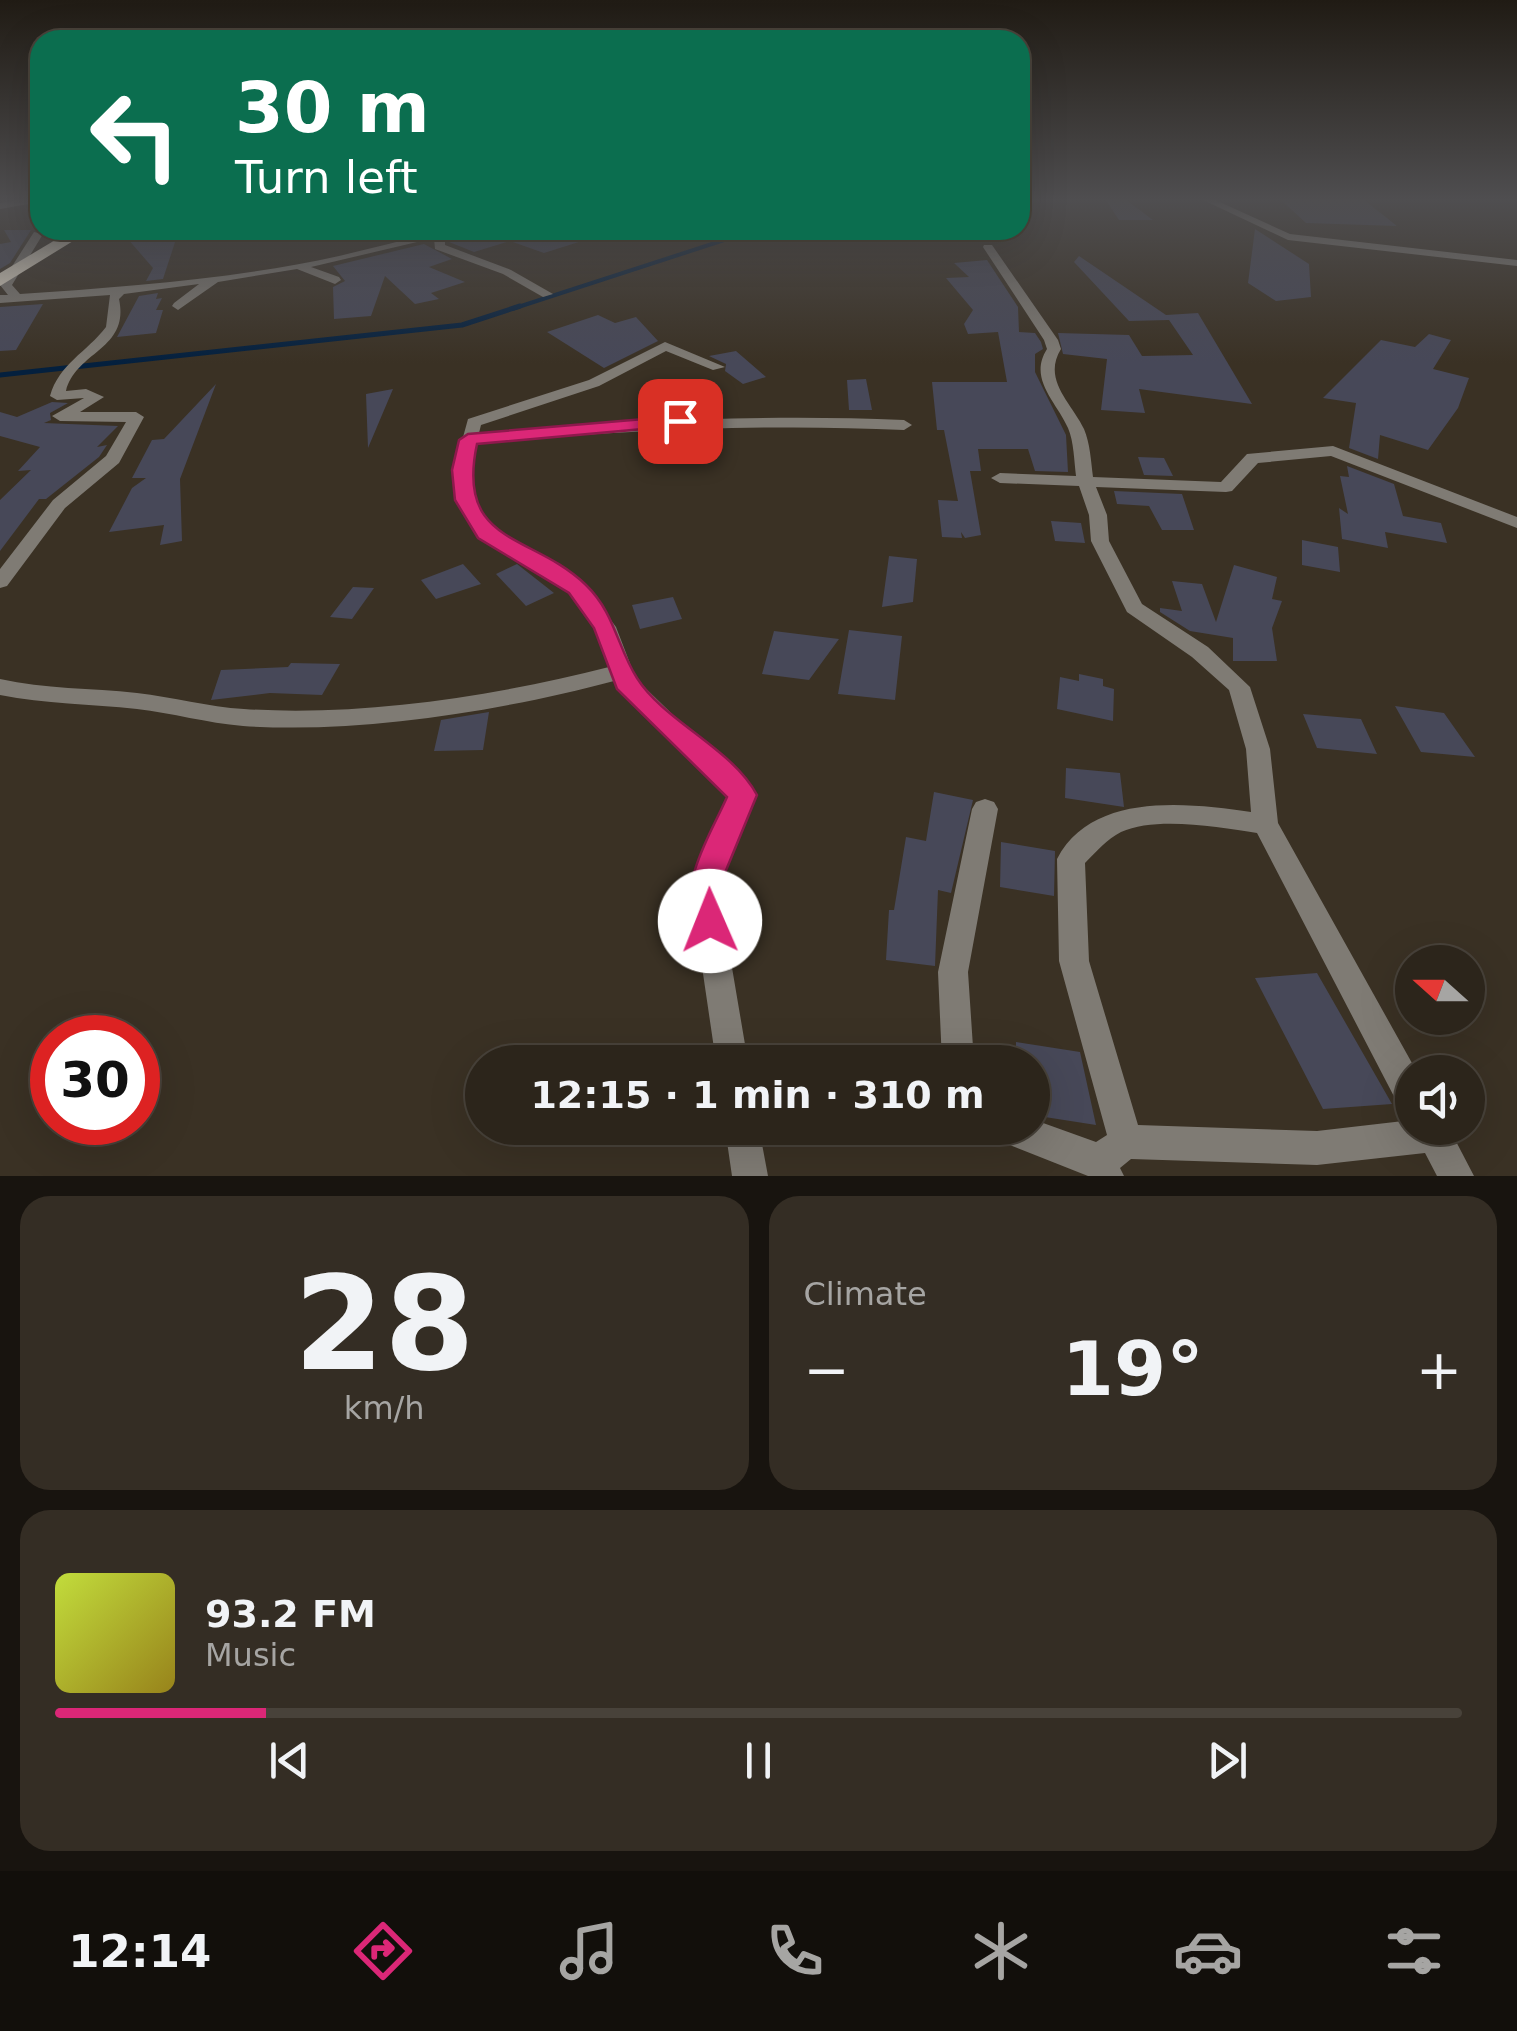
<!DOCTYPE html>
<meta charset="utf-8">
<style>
body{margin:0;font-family:"DejaVu Sans",sans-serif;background:#342d24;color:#f1f3f6;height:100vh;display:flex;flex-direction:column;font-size:38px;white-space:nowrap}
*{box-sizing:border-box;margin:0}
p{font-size:32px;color:#a6a5a3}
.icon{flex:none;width:55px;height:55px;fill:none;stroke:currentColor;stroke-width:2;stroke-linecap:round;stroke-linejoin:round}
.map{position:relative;height:1176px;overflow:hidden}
.panel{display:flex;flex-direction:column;gap:20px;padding:20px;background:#18140f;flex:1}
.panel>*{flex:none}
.banner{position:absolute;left:30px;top:30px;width:1000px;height:210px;border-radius:30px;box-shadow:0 10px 40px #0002,0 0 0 2px #48423a;background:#0b6e4f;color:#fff;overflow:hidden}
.needle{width:65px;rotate:291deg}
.controls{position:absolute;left:1395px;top:945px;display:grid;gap:20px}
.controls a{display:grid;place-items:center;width:90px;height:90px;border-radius:50%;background:#2c251b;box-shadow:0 10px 40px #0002,0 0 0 2px #48423a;font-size:50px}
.speed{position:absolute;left:30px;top:1015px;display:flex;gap:20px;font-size:50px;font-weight:700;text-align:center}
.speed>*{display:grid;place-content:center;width:130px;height:130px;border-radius:50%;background:#2c251b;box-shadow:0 10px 40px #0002,0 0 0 2px #48423a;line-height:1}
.speed .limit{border:15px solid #d22;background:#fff;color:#111}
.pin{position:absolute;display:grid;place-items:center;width:85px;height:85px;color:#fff;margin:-42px;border-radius:20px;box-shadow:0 5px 15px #0006}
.me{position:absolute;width:110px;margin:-55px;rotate:359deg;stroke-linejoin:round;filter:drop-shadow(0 0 8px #0008)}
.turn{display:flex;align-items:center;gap:35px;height:210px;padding:0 40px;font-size:45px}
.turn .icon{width:130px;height:130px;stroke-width:2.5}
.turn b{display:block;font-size:70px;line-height:85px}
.big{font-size:75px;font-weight:800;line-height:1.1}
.panel .tile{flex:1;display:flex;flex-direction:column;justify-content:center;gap:15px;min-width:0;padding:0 35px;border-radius:30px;background:#342d24}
.panel .dial{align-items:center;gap:0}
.dial b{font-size:130px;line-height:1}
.song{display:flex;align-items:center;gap:30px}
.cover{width:120px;height:120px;border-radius:15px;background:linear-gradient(135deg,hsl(70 70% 55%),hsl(50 70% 35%))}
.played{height:10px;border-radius:5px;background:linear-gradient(90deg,#db2777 15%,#48423a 15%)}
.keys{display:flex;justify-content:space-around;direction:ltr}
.heat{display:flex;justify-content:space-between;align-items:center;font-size:55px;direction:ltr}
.panel .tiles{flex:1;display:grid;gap:20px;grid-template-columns:1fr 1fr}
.tile:last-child{grid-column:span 2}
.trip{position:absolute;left:465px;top:1045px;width:585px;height:100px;border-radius:50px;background:#2c251b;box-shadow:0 10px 40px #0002,0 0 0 2px #48423a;font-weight:800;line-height:100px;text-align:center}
.tabs{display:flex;height:160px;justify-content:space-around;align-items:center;background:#120f0b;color:#a6a5a3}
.tabs .icon{width:70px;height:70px}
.tabs .active{color:#db2777}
.tabs b{font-size:45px;color:#f1f3f6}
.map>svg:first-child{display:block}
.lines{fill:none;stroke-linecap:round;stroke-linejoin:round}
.stream-far1{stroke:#04203e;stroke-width:4}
.stream{stroke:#04203e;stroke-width:5}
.building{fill:#474858}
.street{fill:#7f7b74;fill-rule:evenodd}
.highway{fill:#e8e0ce;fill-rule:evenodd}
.route{fill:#db2777;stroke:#8e194d;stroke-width:2.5}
</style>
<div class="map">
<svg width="1517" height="1176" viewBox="0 0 1517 1176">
<rect width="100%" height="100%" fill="#3a3124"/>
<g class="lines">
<path class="stream-far1" d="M512 309 755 230"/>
<path class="stream" d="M0 375 462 325 520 306"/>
</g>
<path class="building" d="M1105 199H1125L1153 220H1119Z
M1280 199H1363L1397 226 1306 223Z
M1255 229 1309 264 1311 297 1276 301 1248 283Z
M4 230H31L10 263 0 269V244L11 242Z
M120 230H179L163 279 146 281 153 268Z
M464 230H603L604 234 544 253 510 241 474 252 449 242Z
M424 244 452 259 429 267 465 282 431 293 439 299 415 304 385 276 371 316 334 319 333 287 345 281 333 266Z
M1079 256 1166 315 1198 313 1252 404 1139 389 1145 413 1101 410 1107 359 1063 354 1058 333 1129 335 1142 356 1193 355 1169 320 1129 321 1074 262Z
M987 260 1018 307 1019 332 1035 333 1041 342 1043 349 1035 354V372L1066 435 1068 472 1035 471 1028 449H978L981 471H970L981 535 965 538 961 532 962 538 942 537 938 500 958 501 944 430H937L932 382H1007L998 332 968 334 964 324 973 310 946 278 969 277 954 263Z
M158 293 156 299 162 298 156 310H163L156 333 117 337 139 296Z
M43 304 16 350 0 351V307Z
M598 315 615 323 636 317 658 341 604 368 547 332Z
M1429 334 1451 340 1433 369 1469 378 1458 408 1428 450 1380 435 1378 459 1349 448 1356 403 1323 398 1381 340 1415 347Z
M736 351 766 377 743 384 725 371 726 364 709 356Z
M866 379 872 410H849L847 380Z
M216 384 180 479 182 541 160 545 164 525 109 532 132 488 146 478H132L152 440 164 439Z
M393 389 368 448 366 394Z
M52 402 68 403 50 413 51 420 44 423 118 426 97 447 107 445 99 457 46 499H39L0 551V500L31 470 18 471 40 447 0 436V412L17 417Z
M1138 457 1164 458 1173 476 1144 475Z
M1347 466 1394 484 1403 516 1441 523 1447 543 1385 532 1388 548 1342 539 1339 508 1348 514 1340 476 1349 477Z
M1114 491 1182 494 1194 530H1162L1149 506 1117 504Z
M1051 521 1081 523 1085 543 1055 541Z
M1302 540 1338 547 1340 572 1302 565Z
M889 556 917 559 913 602 882 607Z
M463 564 481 584 436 599 421 580Z
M517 564 554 593 526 606 496 574Z
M1234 565 1277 577 1272 599 1282 601 1272 628 1277 661H1233V638L1190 631 1160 612V608L1182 611 1172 581 1202 584 1216 622Z
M353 587 374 588 352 619 330 617Z
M673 597 682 619 640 629 632 605Z
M849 630 902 636 895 700 838 694Z
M774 631 839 639 809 680 762 674Z
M291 663 340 664 322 695 270 693 211 700 221 670 288 667Z
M1079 674 1103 679V686L1114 689 1113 721 1057 709 1060 677 1079 681Z
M1395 706 1444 713 1475 757 1421 752Z
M489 712 483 750 434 751 441 720Z
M1303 714 1361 719 1377 754 1317 748Z
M1066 768 1120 773 1124 807 1065 798Z
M934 792 973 800 951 893 938 890 935 966 886 960 889 910H894L906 837 926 841Z
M1001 842 1055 851 1054 896 1000 887Z
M1317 973 1392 1104 1323 1109 1255 978Z
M1016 1042 1080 1052 1096 1125 1032 1115V1062H1016Z"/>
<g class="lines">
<path class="street" d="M25 199H40V202L0 209V203Z
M1201 199H1213L1290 234 1517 260V266L1288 240Z
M442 230H460L445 236V245L511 270 553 294 543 297 503 274 435 249 434 238 311 267 339 277 341 280 335 284 297 269 218 282 178 310 172 306 174 303 199 284 124 294 119 299C130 350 76 351 66 391L86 389 104 397 80 412H136L144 417 119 463 65 508 7 586 0 588V569L53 500 106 456 126 422 60 421 52 416 84 398 57 400 50 396C59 364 87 352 106 327L110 295 0 303V295H8L0 285 34 232 43 234 12 285 20 294C126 287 235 279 339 256 373 248 408 239 442 230Z
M984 245H992L1058 340 1061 349C1042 380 1071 402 1084 429 1090 443 1091 461 1093 477L1221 482 1247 454 1333 446 1517 517V528L1331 456 1258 463 1232 491 1226 492 1096 487 1107 515 1109 541 1142 604 1208 647 1250 687 1270 749 1278 823 1417 1072H1412V1113L1400 1108 1257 833C1219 827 1156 816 1121 832 1107 839 1096 852 1085 863L1089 961 1138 1125 1317 1131 1412 1120V1128H1449L1474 1176H1437L1425 1153 1317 1165 1131 1159 1120 1168 1124 1176H1088L997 1140 992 1128H1032V1119L1096 1142 1107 1135 1059 961 1057 859C1092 791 1189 803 1251 812L1246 749 1229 690 1192 657 1127 612 1091 541 1089 515 1079 486 1000 483 991 478 1000 473 1076 476C1074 461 1074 442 1068 428 1056 401 1028 379 1047 349L1044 340 983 247Z
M665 342 725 367 713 370 666 351 599 386 481 425 479 433C621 421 762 414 904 420L912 425 904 430C761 423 619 431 477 443L470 470 474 499 492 530 584 584 616 627 636 679 756 795 718 885 748 1062H716L690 885 729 797 618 688 614 681C501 711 360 734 243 726 207 723 172 713 137 709 91 704 45 704 0 695V679C45 689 91 688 137 693 173 697 208 707 244 709 359 717 497 696 609 667L595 628 570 592 476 534 456 499 454 470 468 419 589 380Z
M985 799 994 802 998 809 968 972 974 1062H942L938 972 972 809 976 802Z
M725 1128H759L768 1176H732Z"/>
<path class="highway" d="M72 230H91L0 286V273Z"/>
</g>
<linearGradient id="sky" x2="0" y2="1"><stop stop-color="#201b14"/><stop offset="0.55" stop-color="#4f4e50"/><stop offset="1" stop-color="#4f4e50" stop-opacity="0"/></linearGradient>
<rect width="1517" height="363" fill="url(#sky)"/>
<path class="route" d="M680 416 687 417V425L477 444C455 546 533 533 586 585 615 613 617 647 637 678 664 721 733 749 757 795L720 885 726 921 722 931 710 935 698 931C676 885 708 840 727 797L617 689 594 628 569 593 478 538 455 500 452 470 459 440 468 434Z"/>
</svg>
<div class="controls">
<a><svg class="needle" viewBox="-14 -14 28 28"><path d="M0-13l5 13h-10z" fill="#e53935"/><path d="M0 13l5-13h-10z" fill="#a6a5a3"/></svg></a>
<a><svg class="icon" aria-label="sound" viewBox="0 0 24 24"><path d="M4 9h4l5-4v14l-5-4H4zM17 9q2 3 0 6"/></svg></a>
</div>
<div class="speed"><div class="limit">30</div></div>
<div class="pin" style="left:680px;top:421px;background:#d93025"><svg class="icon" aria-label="arrive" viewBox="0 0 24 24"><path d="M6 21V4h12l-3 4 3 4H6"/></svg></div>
<svg class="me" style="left:710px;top:921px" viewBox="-20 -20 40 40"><circle r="19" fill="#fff"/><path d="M0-13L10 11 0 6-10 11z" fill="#db2777"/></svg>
<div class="trip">12:15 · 1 min · 310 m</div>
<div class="banner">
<div class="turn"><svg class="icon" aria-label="left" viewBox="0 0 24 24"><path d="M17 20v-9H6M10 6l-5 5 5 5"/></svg><div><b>30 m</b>Turn left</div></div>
</div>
</div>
<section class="panel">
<div class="tiles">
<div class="tile dial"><b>28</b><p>km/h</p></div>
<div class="tile"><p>Climate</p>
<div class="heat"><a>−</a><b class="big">19°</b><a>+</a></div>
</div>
<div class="tile">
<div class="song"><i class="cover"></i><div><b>93.2 FM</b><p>Music</p></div></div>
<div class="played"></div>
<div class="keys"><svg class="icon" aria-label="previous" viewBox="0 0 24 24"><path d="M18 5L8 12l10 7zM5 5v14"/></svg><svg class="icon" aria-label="pause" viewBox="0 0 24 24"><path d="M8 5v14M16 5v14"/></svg><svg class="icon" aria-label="next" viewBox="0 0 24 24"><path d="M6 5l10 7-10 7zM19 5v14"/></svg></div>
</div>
</div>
</section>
<nav class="tabs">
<b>12:14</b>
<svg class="icon active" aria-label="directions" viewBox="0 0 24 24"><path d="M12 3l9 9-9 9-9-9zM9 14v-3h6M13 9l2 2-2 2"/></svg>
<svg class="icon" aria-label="music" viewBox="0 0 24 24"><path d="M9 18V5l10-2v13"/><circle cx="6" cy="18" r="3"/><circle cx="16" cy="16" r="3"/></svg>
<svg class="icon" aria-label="phone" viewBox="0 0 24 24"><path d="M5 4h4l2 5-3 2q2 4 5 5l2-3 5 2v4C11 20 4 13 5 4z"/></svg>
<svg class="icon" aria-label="climate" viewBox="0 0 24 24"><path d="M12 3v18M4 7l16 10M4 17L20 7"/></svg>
<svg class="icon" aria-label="car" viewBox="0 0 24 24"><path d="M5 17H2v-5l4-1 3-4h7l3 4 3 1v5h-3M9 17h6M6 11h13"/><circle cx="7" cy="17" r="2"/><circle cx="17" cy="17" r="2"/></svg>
<svg class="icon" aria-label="filters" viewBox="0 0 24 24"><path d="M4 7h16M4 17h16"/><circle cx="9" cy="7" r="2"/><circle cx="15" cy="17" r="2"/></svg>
</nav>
